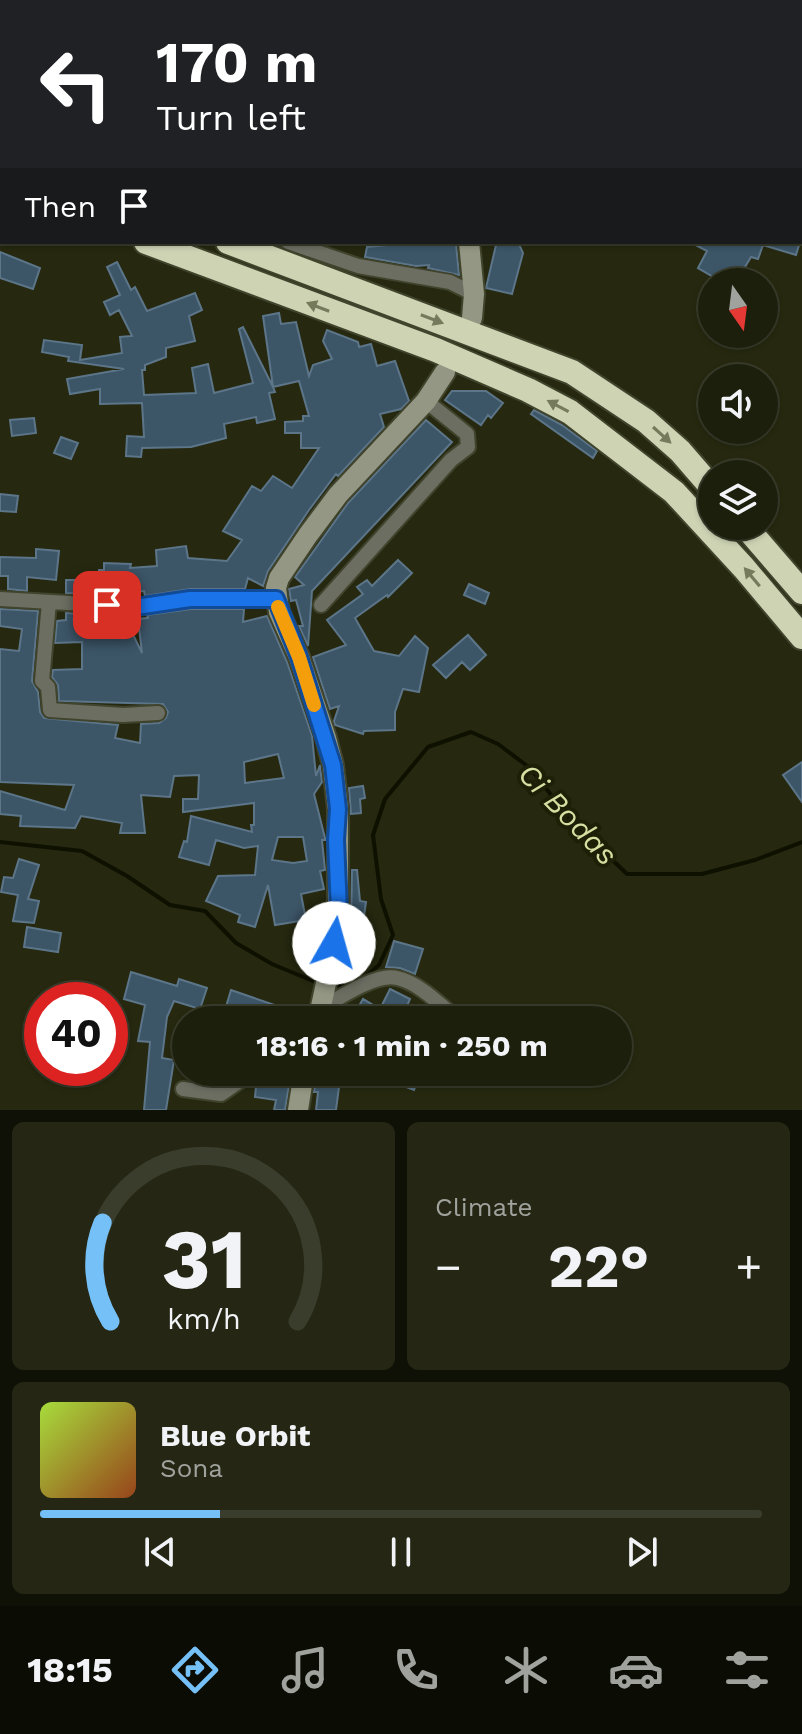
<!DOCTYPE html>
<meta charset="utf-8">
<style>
body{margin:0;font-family:"Work Sans",sans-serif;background:#252714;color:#f1f3f6;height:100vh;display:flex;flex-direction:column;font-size:30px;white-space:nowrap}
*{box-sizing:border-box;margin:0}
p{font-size:26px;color:#a0a29d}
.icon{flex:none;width:44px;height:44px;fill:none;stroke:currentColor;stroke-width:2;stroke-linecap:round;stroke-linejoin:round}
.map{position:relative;height:1110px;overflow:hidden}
.panel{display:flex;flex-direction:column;gap:12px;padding:12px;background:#0f1106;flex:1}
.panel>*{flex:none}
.top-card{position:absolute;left:0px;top:0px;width:802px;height:244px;box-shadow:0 2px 6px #0004,0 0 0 2px #3a3d2c;background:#202124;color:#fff;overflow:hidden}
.needle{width:52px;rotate:166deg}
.tools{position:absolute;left:698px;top:268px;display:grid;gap:16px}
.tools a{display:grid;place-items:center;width:80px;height:80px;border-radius:50%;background:#1c1f0b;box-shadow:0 2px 6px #0004,0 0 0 2px #3a3d2c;font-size:40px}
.speed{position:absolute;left:24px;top:982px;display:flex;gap:16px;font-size:40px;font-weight:700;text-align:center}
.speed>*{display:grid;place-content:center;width:104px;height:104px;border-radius:50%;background:#1c1f0b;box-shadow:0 2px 6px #0004,0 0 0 2px #3a3d2c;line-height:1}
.speed .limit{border:12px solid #d22;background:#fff;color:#111}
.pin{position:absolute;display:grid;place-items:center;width:68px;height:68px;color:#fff;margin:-34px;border-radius:16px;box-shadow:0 4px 12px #0006}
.me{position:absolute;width:88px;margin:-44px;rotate:7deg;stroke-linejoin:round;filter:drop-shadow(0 0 6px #0008)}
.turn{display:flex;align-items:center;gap:28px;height:168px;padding:0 24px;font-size:36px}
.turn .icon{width:104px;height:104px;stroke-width:2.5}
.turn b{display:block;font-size:56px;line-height:68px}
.then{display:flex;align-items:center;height:76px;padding:0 24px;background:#0003;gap:16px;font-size:30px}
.big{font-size:60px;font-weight:700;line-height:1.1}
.panel .widget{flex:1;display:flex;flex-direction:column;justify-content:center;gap:12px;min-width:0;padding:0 28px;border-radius:12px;background:#252714}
.panel .dial{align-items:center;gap:0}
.dial svg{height:208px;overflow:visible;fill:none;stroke:#3a3d2c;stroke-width:7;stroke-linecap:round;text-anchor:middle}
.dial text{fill:#f1f3f6;stroke:none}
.song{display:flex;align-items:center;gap:24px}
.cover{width:96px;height:96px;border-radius:12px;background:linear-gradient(135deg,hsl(80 70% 55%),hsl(20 70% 35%))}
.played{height:8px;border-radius:4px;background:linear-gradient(90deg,#75c0f6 25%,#3a3d2c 25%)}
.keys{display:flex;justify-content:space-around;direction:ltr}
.heat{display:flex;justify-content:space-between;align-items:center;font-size:44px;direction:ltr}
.panel .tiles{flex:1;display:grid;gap:12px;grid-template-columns:1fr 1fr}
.widget:last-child{grid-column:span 2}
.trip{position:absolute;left:172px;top:1006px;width:460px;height:80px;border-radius:40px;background:#1c1f0b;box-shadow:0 2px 6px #0004,0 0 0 2px #3a3d2c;font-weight:700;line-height:80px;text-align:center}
.menu{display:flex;height:128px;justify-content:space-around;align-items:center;background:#0b0c04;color:#a0a29d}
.menu .icon{width:56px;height:56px}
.menu .on{color:#75c0f6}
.menu b{font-size:36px;color:#f1f3f6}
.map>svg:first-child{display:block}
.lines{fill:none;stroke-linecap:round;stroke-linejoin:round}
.stream{stroke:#0f1100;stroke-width:4}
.building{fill:#3c5567;stroke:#5c7589;stroke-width:2;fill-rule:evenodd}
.street-casing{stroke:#41442c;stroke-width:18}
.secondary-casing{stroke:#41442c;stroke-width:24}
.highway-casing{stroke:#41442c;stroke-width:28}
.street{stroke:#6c6e62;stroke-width:14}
.secondary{stroke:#939783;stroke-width:20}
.highway{stroke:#cdd3b3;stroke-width:24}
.oneway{fill:#757a5c}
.route-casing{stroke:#114b97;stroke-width:20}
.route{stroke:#1a73e8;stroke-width:14}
.slow{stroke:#f59e0b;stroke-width:14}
.labels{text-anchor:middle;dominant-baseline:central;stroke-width:8;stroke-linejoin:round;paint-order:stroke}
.water-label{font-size:30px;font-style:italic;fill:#d5dfa1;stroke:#1d2006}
</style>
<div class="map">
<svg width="802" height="1110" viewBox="0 0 802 1110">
<rect width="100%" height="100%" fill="#26290f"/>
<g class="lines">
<path class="stream" d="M0 842 82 851 127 876 170 905 205 911 236 943 272 964 318 983
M363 979 379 965 393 935 381 899 373 835 385 799 428 747 471 732 498 744 530 768 569 818 627 874H702L755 860 802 842
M330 985 350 986"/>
</g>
<path class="building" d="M419 242 456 244 459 275 428 268 429 265 416 266 365 257 367 247Z
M518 242 523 253 512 294 486 288 496 245Z
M690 242H800L796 255 763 245 758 259 751 257 736 282H722L698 268 707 251Z
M0 252 40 268 33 289 0 278Z
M117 262 131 290 135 287 147 311 195 293 202 310 189 316 195 341 166 348V357L145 365V370H142L144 395 196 393 192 368 208 364 214 393 253 383 239 329 243 327 273 387 263 316 279 313 281 324 296 322 309 376 313 365 332 359 323 341 327 330 358 342 359 347 371 344 377 366 395 361 409 401 401 409 380 414 384 427 338 476 336 474 309 510 268 571 263 586 248 578 245 589H190L145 596 144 591 135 592 134 579 99 578V570H104V563L131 564 130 568 157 566 156 550 186 546 188 558 227 561 242 540 223 531 252 486 261 491 273 476 292 488 319 448H301V433H285V422L303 421V416H309L299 381 273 387 275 392 269 393 275 419 257 423 256 417 224 424 226 438 191 447 142 448 141 457 126 456 127 436 144 437 142 403 100 404V389L70 394 67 379 124 369 68 361 69 357 42 352 44 340 82 345 80 360 122 353 120 337 132 336 119 310 110 315 104 302 120 295 107 267Z
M452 391H486L503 403 491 418 488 415 481 425 445 400Z
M534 410 562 425 597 451 593 458 531 414Z
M34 418 36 433 12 436 10 420Z
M426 420 452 442 312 591 308 646 299 626H303L296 600 291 601 289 589 304 585 295 577 348 503Z
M61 437 78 443 71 459 54 453Z
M0 494 18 496 16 512 0 511Z
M36 549 59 551 56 580 27 577V591L8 589V576H0V557L36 558Z
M398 560 412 573 388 597 387 595 355 618 374 651 399 656 415 636 428 648 419 692 403 689 395 712V730L364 731 363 734 335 725 334 721 339 706 330 709 313 657 346 645 327 620 363 594 357 587 367 580 372 586Z
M66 580H107L114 596 66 593Z
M469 584 489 593 485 604 464 595Z
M0 609 38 611 32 681 38 692 40 712 44 718 118 725 115 738 140 743 141 724 159 723 166 718 168 712 163 704 59 701 58 685 52 677 53 670 82 669V642L55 643 57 621 66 620V613L84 614 75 619 126 620 142 653 138 619 148 618 147 615 191 609H244L243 622 267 616 287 662 312 736 316 776 320 765V767L322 782 314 794 325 838V840H322L325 870 320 871 324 889 301 894 306 920 275 925 268 885 255 927 238 922 240 915 206 901 218 876 255 875 258 846 244 848 216 840 209 865 179 857 184 841 187 842 191 816 252 832 251 825H254V803L183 812V799H198L199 775 174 776 170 797 141 795 145 833H120L122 823 81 816 75 828 20 826 21 816 0 814V791L65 810 74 785 0 782V649L19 651 22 629 0 626ZM278 754 284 778 245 783 244 762ZM278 837H303L307 861 293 863 272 860Z
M468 635 486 655 470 670 462 662 446 678 433 665Z
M802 762V802L783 775Z
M363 786 365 798 360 799 361 813 351 814 349 788Z
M19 859 39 865 28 899 39 901 34 923 13 921 18 895 1 892 4 877 13 878Z
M352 870H357L360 901 366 902 358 959 345 955 351 928Z
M27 927 61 933 58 952 24 947Z
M394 941 423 949 415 974 400 968 386 967Z
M131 972 177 986 179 979 207 988 200 1009 174 1001 167 1017 162 1058 174 1060 166 1110H144L150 1042 138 1041 145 1005 124 999Z
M390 989 410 999 401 1020H351L363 999 380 1009Z
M231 990 286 1009 283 1020H222Z
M317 1072H341L336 1110H316L318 1092H314Z
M402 1072H420L414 1090 398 1084Z
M286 1085H289L285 1110H274L276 1100 255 1097 256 1087Z"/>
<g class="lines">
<g class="street-casing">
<path id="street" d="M362 0V2
M382 0 384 2
M288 242 358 266 450 282 474 294
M0 599 136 607 190 599H276
M49 602 42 681 48 687 50 710 123 715 158 713
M321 605 451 460 468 447 467 434 426 401
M322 1008C339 998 376 973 397 978 420 983 441 1006 459 1020
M183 1089 221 1094 244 1078 304 1073"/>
</g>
<g class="secondary-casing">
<path id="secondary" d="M755 2 756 0
M800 181H802
M469 242 474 294 472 318
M318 1020 338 928V809L333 765 326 738 299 657 279 612 276 588 279 578 308 535 338 495 426 401 445 372
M298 1110 304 1072"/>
</g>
<g class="highway-casing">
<path id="highway" d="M0 157H2
M0 187 2 188
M146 242 436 350 528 390 570 412 674 492 744 568 802 637
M228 242 572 372 646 421 680 451 712 488
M745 526 802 592"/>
</g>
<use href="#street" class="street"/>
<use href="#secondary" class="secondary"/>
<use href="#highway" class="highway"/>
</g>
<defs><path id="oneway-solid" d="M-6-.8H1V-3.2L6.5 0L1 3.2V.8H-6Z" transform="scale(2)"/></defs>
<g class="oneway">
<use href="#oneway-solid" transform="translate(318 307) rotate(-159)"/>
<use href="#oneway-solid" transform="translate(432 319) rotate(21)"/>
<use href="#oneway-solid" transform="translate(558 406) rotate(-152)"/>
<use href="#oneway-solid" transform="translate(662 435) rotate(42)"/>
<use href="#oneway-solid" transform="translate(752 577) rotate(-130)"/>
</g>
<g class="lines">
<g class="route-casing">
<path id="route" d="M107 605 136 607 190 599H276L299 657 333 765 338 809 336 840 339 911 334 943"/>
</g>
<use href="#route" class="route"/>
<path class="slow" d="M278 607 299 657 314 705"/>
</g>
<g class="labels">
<g class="water-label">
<text transform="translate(568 814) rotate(46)">Ci Bodas</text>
</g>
</g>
</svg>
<div class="tools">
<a><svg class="needle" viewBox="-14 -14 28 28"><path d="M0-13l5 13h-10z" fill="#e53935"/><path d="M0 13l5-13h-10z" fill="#a0a29d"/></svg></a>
<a><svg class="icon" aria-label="sound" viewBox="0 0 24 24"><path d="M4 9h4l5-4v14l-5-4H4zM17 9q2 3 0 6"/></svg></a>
<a><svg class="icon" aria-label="layers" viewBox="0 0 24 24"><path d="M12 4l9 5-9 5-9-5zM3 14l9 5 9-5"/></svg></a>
</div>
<div class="speed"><div class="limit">40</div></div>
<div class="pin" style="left:107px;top:605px;background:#d93025"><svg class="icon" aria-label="arrive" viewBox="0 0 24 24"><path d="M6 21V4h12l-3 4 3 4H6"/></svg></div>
<svg class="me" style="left:334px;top:943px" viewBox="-20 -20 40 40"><circle r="19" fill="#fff"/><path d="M0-13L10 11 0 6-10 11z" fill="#1a73e8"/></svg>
<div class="trip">18:16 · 1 min · 250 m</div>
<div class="top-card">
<div class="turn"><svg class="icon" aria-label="left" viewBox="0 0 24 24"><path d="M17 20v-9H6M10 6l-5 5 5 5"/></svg><div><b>170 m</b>Turn left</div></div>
<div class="then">Then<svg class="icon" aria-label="arrive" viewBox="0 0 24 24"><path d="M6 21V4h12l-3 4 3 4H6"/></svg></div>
</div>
</div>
<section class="panel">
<div class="tiles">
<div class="widget dial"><svg viewBox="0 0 100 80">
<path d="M14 69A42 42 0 1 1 86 69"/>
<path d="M14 69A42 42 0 0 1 11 31" stroke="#75c0f6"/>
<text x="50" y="56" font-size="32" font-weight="700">31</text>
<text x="50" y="72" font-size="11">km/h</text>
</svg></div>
<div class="widget"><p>Climate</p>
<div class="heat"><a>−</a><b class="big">22°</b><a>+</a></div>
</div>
<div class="widget">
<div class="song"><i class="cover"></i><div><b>Blue Orbit</b><p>Sona</p></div></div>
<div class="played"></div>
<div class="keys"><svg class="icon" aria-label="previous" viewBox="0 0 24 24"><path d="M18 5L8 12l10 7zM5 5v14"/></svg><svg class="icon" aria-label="pause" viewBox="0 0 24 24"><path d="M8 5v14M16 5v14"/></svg><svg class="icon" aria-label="next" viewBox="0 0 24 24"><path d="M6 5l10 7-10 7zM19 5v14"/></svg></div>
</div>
</div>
</section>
<nav class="menu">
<b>18:15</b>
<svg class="icon on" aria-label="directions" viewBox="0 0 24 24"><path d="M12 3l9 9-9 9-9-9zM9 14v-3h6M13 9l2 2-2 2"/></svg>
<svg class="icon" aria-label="music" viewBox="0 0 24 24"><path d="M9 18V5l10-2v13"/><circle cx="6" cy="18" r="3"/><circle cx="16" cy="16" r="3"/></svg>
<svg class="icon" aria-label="phone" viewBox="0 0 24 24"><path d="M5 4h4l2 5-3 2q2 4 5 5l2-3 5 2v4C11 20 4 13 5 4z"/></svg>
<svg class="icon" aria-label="climate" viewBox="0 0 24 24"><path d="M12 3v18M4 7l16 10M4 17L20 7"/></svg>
<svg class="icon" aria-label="car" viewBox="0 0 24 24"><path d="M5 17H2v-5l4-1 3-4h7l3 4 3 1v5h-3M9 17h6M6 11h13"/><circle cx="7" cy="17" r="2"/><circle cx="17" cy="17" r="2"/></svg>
<svg class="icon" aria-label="filters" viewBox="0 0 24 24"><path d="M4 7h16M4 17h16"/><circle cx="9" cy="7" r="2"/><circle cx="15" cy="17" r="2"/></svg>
</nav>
